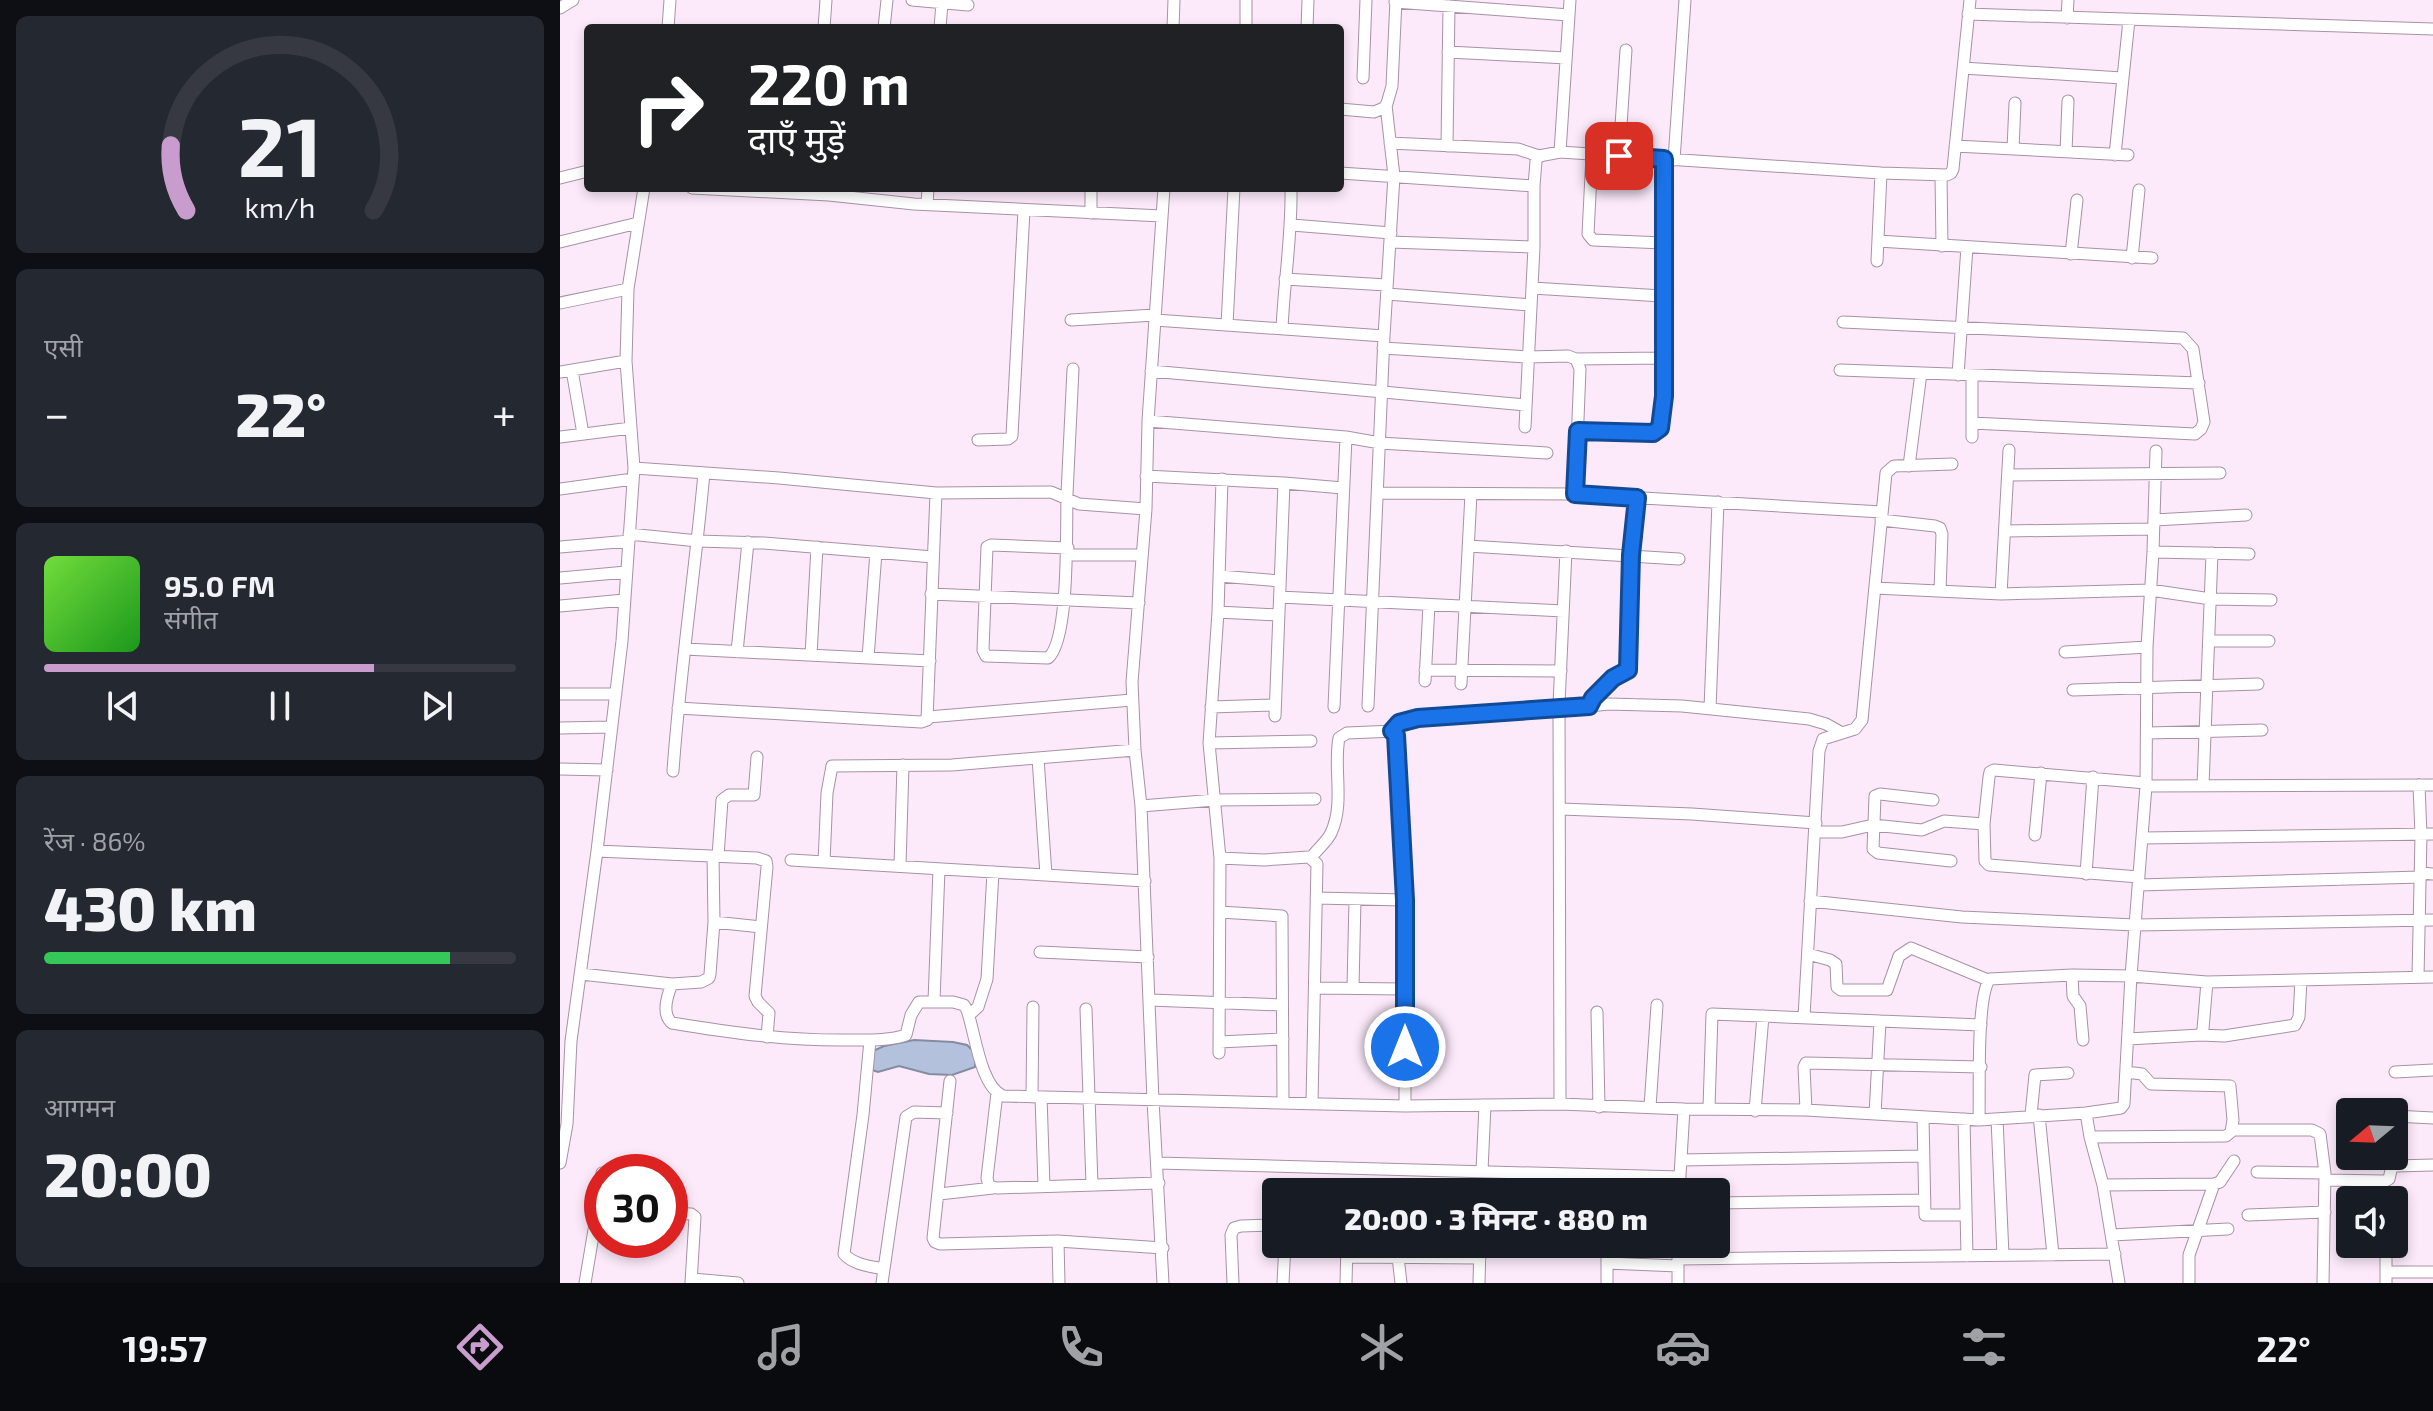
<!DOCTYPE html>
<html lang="hi">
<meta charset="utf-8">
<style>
body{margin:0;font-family:"Exo 2","Noto Sans Devanagari",sans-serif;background:#242831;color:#f1f3f6;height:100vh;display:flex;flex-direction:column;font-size:30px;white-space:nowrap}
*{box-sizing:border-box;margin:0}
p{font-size:26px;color:#9ea1a6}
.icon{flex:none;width:44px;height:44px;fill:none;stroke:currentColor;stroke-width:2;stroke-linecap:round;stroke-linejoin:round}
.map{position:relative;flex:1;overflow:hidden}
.side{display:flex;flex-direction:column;gap:16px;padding:16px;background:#0d0f14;width:560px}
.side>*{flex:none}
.hud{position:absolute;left:24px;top:24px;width:760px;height:168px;border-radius:8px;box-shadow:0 4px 12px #0003;background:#202124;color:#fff;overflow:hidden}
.needle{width:52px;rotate:251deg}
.buttons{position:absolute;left:1776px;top:1098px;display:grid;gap:16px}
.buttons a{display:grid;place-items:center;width:72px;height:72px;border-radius:8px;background:#171b24;box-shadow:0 4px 12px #0003;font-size:40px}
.speed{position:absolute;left:24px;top:1154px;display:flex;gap:16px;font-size:40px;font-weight:700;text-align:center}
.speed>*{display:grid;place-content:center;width:104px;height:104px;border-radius:50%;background:#171b24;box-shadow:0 4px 12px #0003;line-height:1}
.speed .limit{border:12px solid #d22;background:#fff;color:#111}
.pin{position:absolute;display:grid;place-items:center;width:68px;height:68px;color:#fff;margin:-34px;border-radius:16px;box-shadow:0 4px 12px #0006}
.me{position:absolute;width:88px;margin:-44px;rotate:0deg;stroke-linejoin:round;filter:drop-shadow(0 0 6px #0008)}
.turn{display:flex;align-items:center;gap:28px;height:168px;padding:0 32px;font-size:36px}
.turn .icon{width:104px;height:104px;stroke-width:2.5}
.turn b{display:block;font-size:56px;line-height:68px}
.big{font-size:60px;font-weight:800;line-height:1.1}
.side .card{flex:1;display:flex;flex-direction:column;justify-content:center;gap:12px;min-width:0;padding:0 28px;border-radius:12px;background:#242831}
.side .dial{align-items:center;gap:0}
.dial svg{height:208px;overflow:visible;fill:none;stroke:#363941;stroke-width:7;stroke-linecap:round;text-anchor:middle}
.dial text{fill:#f1f3f6;stroke:none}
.song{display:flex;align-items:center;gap:24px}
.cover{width:96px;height:96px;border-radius:12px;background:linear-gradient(135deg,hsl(100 70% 55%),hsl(120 70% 35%))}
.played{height:8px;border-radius:4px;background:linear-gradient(90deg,#c89dcd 70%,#363941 70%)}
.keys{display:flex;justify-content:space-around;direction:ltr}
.heat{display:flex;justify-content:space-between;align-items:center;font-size:44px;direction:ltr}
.charge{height:12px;border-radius:6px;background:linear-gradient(90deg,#34c759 86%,#363941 0)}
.trip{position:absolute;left:702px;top:1178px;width:468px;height:80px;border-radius:8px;background:#171b24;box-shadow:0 4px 12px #0003;font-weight:800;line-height:80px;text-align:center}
.tab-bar{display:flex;height:128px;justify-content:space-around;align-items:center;background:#090b0e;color:#9ea1a6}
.tab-bar .icon{width:56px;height:56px}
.tab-bar .on{color:#c89dcd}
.tab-bar b{font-size:36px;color:#f1f3f6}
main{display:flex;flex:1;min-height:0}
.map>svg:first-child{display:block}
.water{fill:#b3c1dd;stroke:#848ca1;stroke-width:2}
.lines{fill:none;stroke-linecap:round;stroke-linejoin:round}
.minor-casing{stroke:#a792a5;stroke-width:13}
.minor{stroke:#fff;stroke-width:11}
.route-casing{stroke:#114b97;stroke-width:20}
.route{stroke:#1a73e8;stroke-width:14}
</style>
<main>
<section class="side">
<div class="card dial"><svg viewBox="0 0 100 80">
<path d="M14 69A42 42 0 1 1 86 69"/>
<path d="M14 69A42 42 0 0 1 8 44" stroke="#c89dcd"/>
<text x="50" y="56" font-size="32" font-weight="700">21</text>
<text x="50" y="72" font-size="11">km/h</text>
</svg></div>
<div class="card"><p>एसी</p>
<div class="heat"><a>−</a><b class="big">22°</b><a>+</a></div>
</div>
<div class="card">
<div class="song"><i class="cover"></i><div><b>95.0 FM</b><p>संगीत</p></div></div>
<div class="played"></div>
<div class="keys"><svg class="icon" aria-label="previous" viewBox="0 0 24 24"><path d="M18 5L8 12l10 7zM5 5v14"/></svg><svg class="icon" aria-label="pause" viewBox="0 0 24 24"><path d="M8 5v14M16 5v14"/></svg><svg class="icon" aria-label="next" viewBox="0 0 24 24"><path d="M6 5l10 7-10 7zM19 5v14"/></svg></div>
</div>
<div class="card"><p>रेंज · 86%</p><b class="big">430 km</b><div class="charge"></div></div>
<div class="card"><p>आगमन</p><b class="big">20:00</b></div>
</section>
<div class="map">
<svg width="1873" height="1283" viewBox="0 0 1873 1283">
<rect width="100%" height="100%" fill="#fceafb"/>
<path class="water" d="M354 1040 393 1042 407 1045 416 1054 415 1067 392 1075 369 1074 339 1066 318 1072 312 1070 313 1051 324 1046Z"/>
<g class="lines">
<g class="minor-casing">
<path id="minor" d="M352 0 408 5
M835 2 1009 15
M0 8 13 0
M1408 14 1873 29
M1507 18 1508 0
M108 28 110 0
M264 28 266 0
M324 28 327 0
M380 28 382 3
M613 28 614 0
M686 28V0
M747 28 748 0
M888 52 1006 58
M1403 68 1562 78
M803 78 806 0
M780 109 814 112 826 107 832 86 836 0
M830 143 958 149 979 156
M887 146 889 6
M1395 146 1568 155
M1453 149 1455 103
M1000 152 1010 0
M1506 152 1508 101
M1032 155 1028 234 1033 240 1103 243
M1555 155 1569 20
M1059 156 1066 50
M1114 160 1125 0
M780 173 974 186 976 161 979 156 1000 152 1321 173 1387 175 1391 173 1393 169 1410 0
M1381 176 1382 246
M0 178 28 171
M132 188 269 195 354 204 602 216
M367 205 368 188
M531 213V188
M732 225 831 233
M1318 241 1592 258
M0 242 78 223
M830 242 974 247
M1511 254 1517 200
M1572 258 1579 190
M1317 261 1321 173
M725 279 827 285
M972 288 1102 296
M827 294 971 305
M0 303 68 289
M511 320 595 315
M595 320 824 336
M1283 322 1623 338 1633 349 1644 422 1641 429 1635 434 1412 423
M667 325 674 188
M722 329C724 282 732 235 731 188
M823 348 968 357 1008 356 1016 359 1020 369 1015 494
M1016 359 1104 358
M12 370 23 434
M1280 370 1639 383
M591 371 966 405
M0 372 66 361
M1398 375 1407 247
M588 421 786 437 820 443 987 453
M965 427 974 247V186
M1018 431 1093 433 1100 428 1104 396V159
M0 437 71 428
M1412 437V376
M418 440 448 439 452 436 464 210
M1349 466 1361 373
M74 468 219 478 376 493 491 492 519 504 586 509
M1449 475 1660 473
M586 476 724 483 783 488
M0 489 73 479
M818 493 1015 494 1322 512
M1321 520 1375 526 1380 528 1382 534 1380 591
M1594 520 1686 515
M1446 531 1593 529
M69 534 138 541 204 543 373 557
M908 546 1119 559
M0 547 69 541
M508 548 431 545 427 547 423 650 426 656 488 658C510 641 506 524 507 494 509 452 511 411 513 369
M1593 552 1689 554
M508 555H582
M659 576 720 581
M0 578 66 572
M1315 588 1441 594 1590 590 1651 599 1711 600
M371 594 579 603
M1441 594 1449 450
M720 597 1003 611
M0 606 64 600
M658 612 719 615
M1650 641H1709
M125 649 370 661
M177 652 188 542
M1505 652 1587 647
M251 655 257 547
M308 658 316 552
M865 670 1001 671
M865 681 869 605
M901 684 911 494
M1513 690 1698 684
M0 694H56
M808 706 824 336 834 176 826 105
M1029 706 1033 698 1053 678 1068 670 1071 555 1077 498
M651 707 715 705
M774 707 786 437
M118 708 361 722 367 720 376 493
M1150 709 1158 502
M715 716 724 483
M368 717 572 700
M0 728 52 727
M832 731 839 723 858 718 999 709 1049 704 1122 706 1249 719 1266 724 1282 733
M1588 733 1702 730
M649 743 751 741
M478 758 486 875
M0 769 47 770
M113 771C120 671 135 572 144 473
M1586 786 1873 785
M1643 786 1652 553
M1373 800 1320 794 1315 796 1313 849 1318 853 1391 861
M581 806 655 800 755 799
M1001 809 1132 814 1256 823
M1256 832H1282L1313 825 1362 830 1384 821 1424 824
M1475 835 1481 773
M1582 838 1873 834
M37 851 197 858 206 861 207 867 195 996 198 1002 209 1013 207 1037
M153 856 154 922 150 974 149 978 141 982 112 984C107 996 101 1014 112 1023 172 1033 230 1041 291 1040 308 1040 329 1041 346 1035L351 1015 359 1002H393L404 1005 407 1010C415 1032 420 1086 443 1096L845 1106 1000 1104 1124 1109 1246 1110 1419 1120 1526 1113 1561 1108 1564 1104 1571 976 1586 786 1587 647 1593 552 1596 451
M158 856 162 800 169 795H194L197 757
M660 858 704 860 749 857 757 864 752 1102
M751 858C757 849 767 842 771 833 785 803 773 768 779 738L787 733 835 731 845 900V1106
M231 860 585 881
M264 862 267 793 272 766 392 765 575 750
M340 866 343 765
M1861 873 1873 874
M1526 874 1533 777
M1579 877 1429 865 1425 861 1424 824 1429 777 1430 772 1434 770 1586 783
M1579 885 1861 877
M756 898 845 900
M1250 901 1402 917 1575 925 1873 920
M660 912 722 916 723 1102
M154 922 201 927
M480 952 588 957
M1248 954 1270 960 1276 964 1277 987 1281 990H1327L1339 956 1351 948 1428 980
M21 974 112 984
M1512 975 1513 996 1520 1006 1523 1040
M1858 977 1861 835 1859 785
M755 988 845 989
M793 988 795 899
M590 1000 722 1005
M374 1001 379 869
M526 1009 532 1185
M1037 1012 1039 1107
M409 1015 418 1007 427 979 433 872
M1244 1017 1259 751 1263 739 1295 729 1302 720 1326 473 1334 466 1392 464
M1320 1021 1421 1025
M1641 1035 1664 1036 1735 1025 1739 1017 1741 980
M1568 1039 1641 1035 1643 1029 1647 982
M310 1040 303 1115 284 1254C294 1265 310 1266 324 1269
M659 1042 723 1039
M659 1053 660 858 649 743 658 612 662 479
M1835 1072 1873 1070
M390 1081 373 1238 375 1242 380 1244 498 1241 603 1248
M437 1093 427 1178 429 1186 437 1188 599 1183
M472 1097 473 1007
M481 1097 484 1186
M1000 1104 999 704 1006 551
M1090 1107 1097 1005
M1149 1108 1152 1014 1320 1021 1315 1114
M1246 1110 1244 1067 1246 1063 1421 1067
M1195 1111 1203 1016
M1526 1113 1530 1137 1543 1185 1559 1283
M1471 1115 1475 1075 1508 1073
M1479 1115 1493 1255
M1835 1116 1873 1118
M1363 1117 1365 1215H1406
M1404 1119 1407 1256
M1437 1119 1443 1255
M1419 1120C1420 1094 1416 995 1430 979L1512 975 1571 976 1647 982 1873 977
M1672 1130H1752L1760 1134 1765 1173 1763 1283
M1530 1137 1666 1136 1671 1132 1673 1120 1670 1086 1591 1084 1582 1074 1566 1072
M1121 1160 1364 1156
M0 1163 7 1124 11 1041 37 851 62 641 74 468 66 361 68 289 84 188
M597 1163 1120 1177
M1697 1172 1765 1173
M1765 1180 1825 1181 1829 1179 1831 1170 1834 1166 1873 1165
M1543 1185 1654 1184 1660 1182 1674 1161
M921 1192 925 1105
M1119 1192 1124 1109
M379 1194 433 1188
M1156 1203 1365 1200
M110 1213 131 1214 135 1217 131 1283
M1688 1215 1765 1212
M1552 1235 1668 1229
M498 1241 499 1283
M1047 1244V1283
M787 1257 920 1258
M838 1257 841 1283
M1118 1259 1555 1254
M1047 1263 1118 1266
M1826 1272H1873
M132 1279 178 1283
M25 1283 37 1212 39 1210 42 1173
M322 1283 346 1117 354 1112 387 1113
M603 1283 593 1100 581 806 575 750 572 682 586 509 588 421 604 188
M673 1283 671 1235 674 1228 681 1226 716 1225
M723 1283 725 1244
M786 1283 787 1244
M919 1283 920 1244
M1118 1283V1244
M1629 1283V1255L1654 1184
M1826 1283V1251"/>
</g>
<use href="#minor" class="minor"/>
</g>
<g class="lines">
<g class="route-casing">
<path id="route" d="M845 1047V900L836 735 832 731 839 723 858 718 1029 706 1033 698 1053 678 1068 670 1071 555 1077 498 1015 494 1018 431 1093 433 1100 428 1104 396V159L1059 156"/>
</g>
<use href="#route" class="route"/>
</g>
</svg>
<div class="buttons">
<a><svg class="needle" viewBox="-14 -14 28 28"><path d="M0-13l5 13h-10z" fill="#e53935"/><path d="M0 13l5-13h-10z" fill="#9ea1a6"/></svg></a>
<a><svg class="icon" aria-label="sound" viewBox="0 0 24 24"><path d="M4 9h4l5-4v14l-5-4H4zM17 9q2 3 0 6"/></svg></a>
</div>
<div class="speed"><div class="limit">30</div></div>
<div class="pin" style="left:1059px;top:156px;background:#d93025"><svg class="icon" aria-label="arrive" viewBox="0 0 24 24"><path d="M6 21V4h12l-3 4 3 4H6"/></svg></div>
<svg class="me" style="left:845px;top:1047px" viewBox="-20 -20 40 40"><circle r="17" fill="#1a73e8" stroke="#fff" stroke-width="3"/><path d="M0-11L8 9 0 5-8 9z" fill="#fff"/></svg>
<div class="trip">20:00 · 3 मिनट · 880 m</div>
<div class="hud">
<div class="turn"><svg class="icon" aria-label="right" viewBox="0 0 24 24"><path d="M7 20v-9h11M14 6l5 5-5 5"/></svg><div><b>220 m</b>दाएँ मुड़ें</div></div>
</div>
</div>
</main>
<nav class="tab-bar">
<b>19:57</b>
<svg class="icon on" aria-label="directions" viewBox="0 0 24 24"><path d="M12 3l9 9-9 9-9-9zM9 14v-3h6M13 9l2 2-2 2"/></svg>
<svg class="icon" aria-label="music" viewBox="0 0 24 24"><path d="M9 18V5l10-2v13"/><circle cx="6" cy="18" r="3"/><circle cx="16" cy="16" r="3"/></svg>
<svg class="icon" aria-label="phone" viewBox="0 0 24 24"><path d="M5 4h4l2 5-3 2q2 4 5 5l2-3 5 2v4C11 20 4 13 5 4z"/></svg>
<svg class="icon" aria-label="climate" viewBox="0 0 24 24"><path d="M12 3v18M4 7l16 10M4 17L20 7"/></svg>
<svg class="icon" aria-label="car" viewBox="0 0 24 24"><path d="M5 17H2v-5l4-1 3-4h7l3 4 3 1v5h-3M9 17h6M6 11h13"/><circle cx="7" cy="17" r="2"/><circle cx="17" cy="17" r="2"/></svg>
<svg class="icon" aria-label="filters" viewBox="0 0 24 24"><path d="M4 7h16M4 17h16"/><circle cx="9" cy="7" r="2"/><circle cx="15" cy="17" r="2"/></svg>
<b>22°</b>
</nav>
